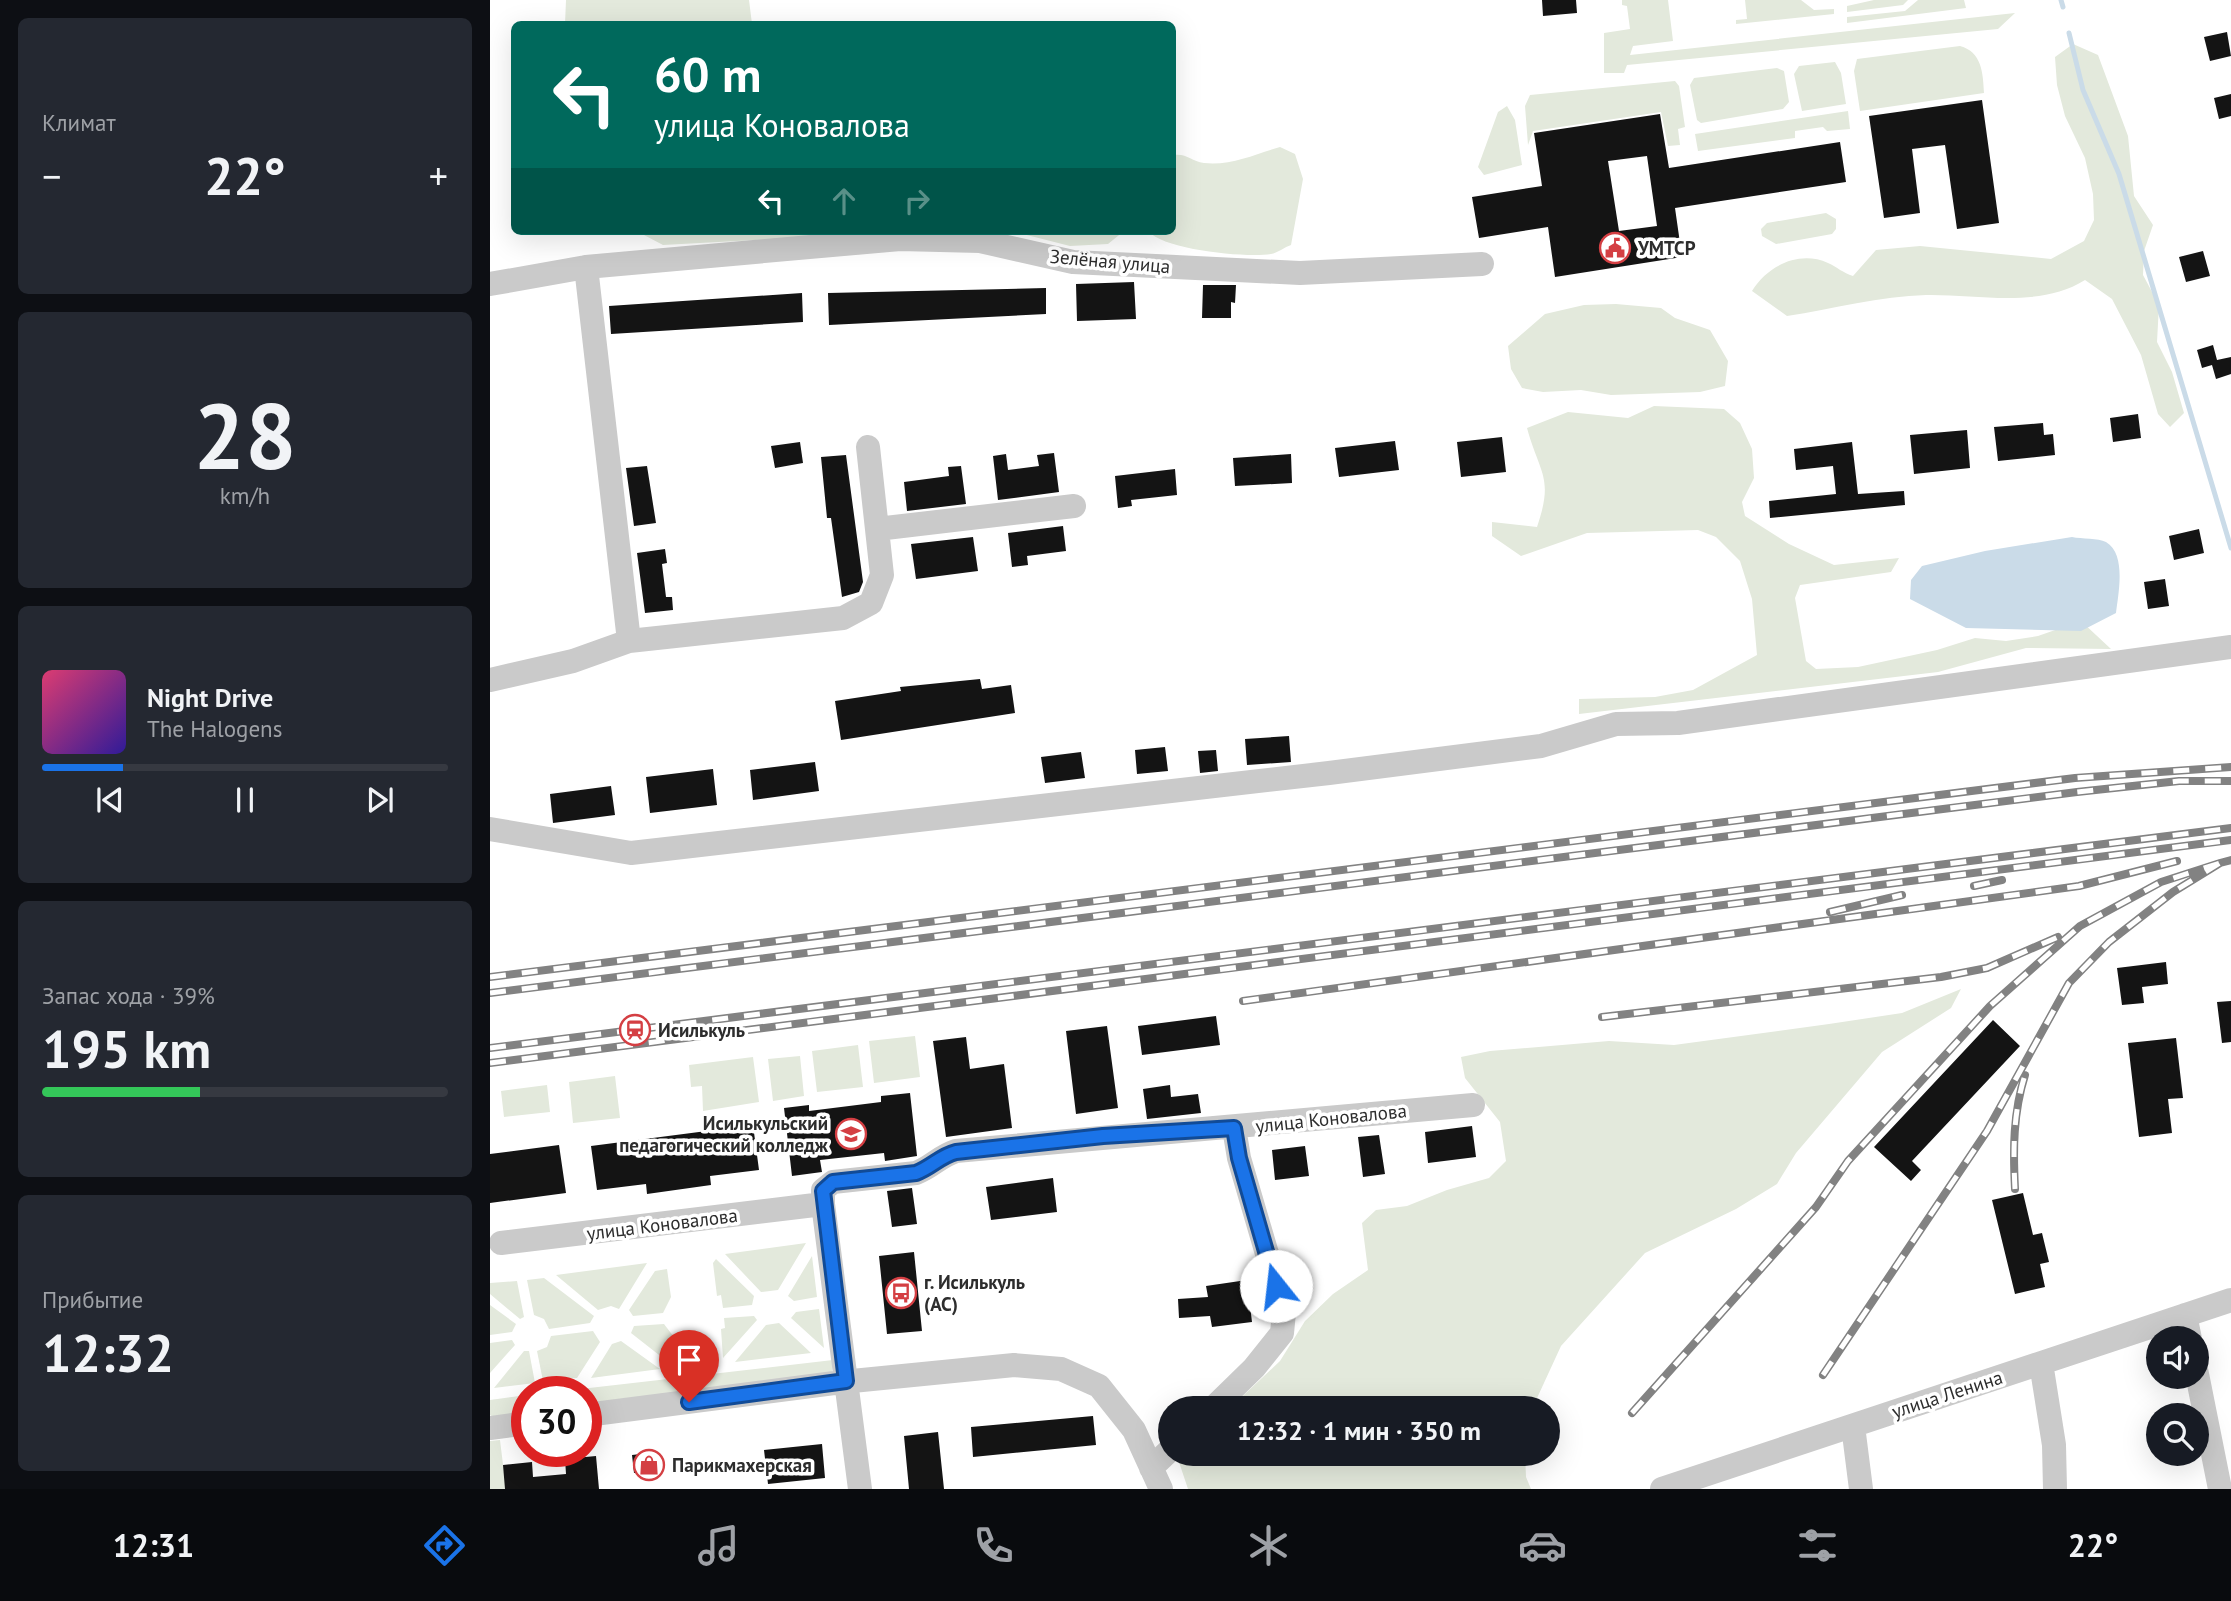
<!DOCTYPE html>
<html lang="ru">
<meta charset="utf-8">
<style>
body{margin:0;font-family:"PT Sans",sans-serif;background:#242831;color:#f1f3f6;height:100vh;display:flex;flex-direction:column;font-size:26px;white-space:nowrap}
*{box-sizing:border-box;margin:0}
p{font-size:23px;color:#9ea1a6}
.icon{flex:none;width:38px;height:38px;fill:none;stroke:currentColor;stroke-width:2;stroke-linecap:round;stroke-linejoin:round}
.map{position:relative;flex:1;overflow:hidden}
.side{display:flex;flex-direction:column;gap:18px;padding:18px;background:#0d0f14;width:490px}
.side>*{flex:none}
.hud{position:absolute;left:21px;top:21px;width:665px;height:214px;border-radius:10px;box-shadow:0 7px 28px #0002;background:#00695c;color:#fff;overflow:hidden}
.fabs{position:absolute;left:1656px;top:1326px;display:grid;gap:14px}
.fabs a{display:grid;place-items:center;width:63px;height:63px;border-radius:50%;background:#171b24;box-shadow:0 7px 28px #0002;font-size:35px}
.speed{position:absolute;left:21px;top:1376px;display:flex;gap:14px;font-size:35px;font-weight:700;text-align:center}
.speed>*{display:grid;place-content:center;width:91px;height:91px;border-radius:50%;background:#171b24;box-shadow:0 7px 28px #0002;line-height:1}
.speed .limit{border:10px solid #d22;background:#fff;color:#111}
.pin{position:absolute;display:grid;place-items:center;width:60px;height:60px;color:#fff;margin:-72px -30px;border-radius:50% 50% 50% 0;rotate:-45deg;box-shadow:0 0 7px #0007}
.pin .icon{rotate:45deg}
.me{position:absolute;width:77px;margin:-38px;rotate:344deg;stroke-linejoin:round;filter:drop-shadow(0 0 5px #0008)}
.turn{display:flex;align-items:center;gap:24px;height:147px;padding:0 28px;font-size:32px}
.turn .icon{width:91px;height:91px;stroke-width:2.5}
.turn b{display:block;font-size:49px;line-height:60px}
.lanes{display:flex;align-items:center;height:66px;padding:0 28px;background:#0003;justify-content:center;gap:35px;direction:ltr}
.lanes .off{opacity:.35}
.big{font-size:52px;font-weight:700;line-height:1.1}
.side .card{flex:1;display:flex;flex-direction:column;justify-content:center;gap:10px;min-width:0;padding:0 24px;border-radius:10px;background:#242831}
.side .dial{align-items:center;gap:0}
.dial b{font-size:91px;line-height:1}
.song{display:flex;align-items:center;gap:21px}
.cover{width:84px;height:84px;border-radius:10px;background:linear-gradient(135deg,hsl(340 70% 55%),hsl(250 70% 35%))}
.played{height:7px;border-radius:4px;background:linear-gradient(90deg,#1a73e8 20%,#363941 20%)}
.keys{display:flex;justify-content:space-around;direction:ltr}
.heat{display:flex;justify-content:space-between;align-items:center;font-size:38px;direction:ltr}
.charge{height:10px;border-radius:5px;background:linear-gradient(90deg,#34c759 39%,#363941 0)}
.trip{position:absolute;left:668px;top:1396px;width:402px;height:70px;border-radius:35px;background:#171b24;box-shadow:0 7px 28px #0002;font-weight:700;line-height:70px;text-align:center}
.menu{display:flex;height:112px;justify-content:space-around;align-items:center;background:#090b0e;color:#9ea1a6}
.menu .icon{width:49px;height:49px}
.menu .current{color:#1a73e8}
.menu b{font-size:32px;color:#f1f3f6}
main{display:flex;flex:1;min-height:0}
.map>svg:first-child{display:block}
.green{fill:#e3e9dc}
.water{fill:#cadbe8}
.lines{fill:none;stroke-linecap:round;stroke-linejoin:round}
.stream{stroke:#cadbe8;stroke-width:5}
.building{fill:#141414;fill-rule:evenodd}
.minor{stroke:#cacaca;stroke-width:24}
.rail-casing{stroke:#828282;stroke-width:8}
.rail{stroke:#fff;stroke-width:5;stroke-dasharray:16;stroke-linecap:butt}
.route-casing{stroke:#114b97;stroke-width:18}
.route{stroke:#1a73e8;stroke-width:12}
.labels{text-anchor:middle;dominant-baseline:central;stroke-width:7;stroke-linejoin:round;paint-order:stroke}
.poi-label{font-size:19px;font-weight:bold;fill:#2d2d2d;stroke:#fff;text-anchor:start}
.street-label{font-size:19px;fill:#2d2d2d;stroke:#fff}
</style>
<main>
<section class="side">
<div class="card"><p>Климат</p>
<div class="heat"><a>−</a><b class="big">22°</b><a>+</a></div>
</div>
<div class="card dial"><b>28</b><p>km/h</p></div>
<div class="card">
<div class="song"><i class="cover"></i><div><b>Night Drive</b><p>The Halogens</p></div></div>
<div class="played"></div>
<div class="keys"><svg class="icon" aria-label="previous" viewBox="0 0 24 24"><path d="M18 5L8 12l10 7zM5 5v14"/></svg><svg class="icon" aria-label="pause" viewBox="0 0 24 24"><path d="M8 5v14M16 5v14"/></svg><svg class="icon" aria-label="next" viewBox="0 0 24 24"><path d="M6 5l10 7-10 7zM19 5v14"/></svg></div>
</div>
<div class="card"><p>Запас хода · 39%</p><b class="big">195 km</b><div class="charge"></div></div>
<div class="card"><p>Прибытие</p><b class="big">12:32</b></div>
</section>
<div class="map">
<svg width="1741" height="1489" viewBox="0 0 1741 1489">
<rect width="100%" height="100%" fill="#fff"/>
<path class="green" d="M76 0H259L262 24H75Z
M1132 0H1178L1183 41 1143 46 1140 55 1525 13 1508 29 1137 65 1134 73H1114V33L1140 29 1137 6 1132 5Z
M1255 0H1311L1324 10 1344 9V14L1246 24V20L1257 19Z
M1384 0H1418L1413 5 1357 12V6Z
M1428 0H1474L1476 8 1357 23V17L1415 11Z
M1583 44 1608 55 1638 136 1644 196 1663 225 1654 251 1653 275 1669 305 1667 342 1682 372 1694 413 1680 427 1668 414 1651 355 1622 299 1595 280C1549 309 1488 294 1436 295 1391 296 1342 309 1297 316L1262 291C1277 266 1309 250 1338 263 1347 267 1353 273 1363 276L1386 250 1430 246 1561 259 1594 241 1604 220 1603 194 1595 158 1575 116 1567 85 1565 57Z
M1470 46C1492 52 1493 73 1494 93L1370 111 1364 71 1367 59Z
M1345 62 1351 73 1356 104 1312 111 1304 74 1309 66Z
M1287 68 1294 71 1299 102 1293 109 1211 123 1207 120 1200 85 1204 78Z
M1185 81 1189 86 1195 127 1188 129 1190 145 1178 146 1171 112 1043 131 1038 145 1035 106 1040 95Z
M1017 106 1025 120 1032 165 994 175 988 167 1008 112Z
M1358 111 1360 129 1337 131 1333 127 1305 131V138L1208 151 1205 134Z
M790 147 805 154 813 179 801 245C795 247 787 253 781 254 756 258 674 250 658 231H682L683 155C697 153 701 161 714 163 741 166 765 154 790 147Z
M1336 213 1346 219V229L1342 234 1286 244 1272 236 1271 229 1277 223Z
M153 231H371L359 235 173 245 154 235Z
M521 231H634L618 244 580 246Z
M1126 304 1171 308 1185 318 1220 330 1238 361 1235 386 1210 392 1121 395 1091 390 1053 392 1032 388 1021 369 1018 346 1055 314 1094 305Z
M1164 406 1234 409 1250 423 1262 449 1264 478 1252 502 1255 516 1299 544 1344 565 1409 558 1401 572 1310 585 1305 598 1316 661 1326 669 1368 667 1447 650 1485 638 1516 641 1548 636 1591 621 1621 649 1536 648 1448 672 1089 714V699L1165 697 1203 690 1267 655 1262 599 1250 561 1226 537 1208 530 1097 533 1031 556 1002 536V522L1047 527C1064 477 1050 475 1037 428L1078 412 1138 418Z
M1471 989 1461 1008 1392 1052 1306 1153 1287 1184 1246 1209 1155 1253 1071 1346 1042 1409H739L790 1361 815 1321 843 1294 878 1270 872 1223 886 1210 917 1206 957 1190 999 1178 1016 1161 1010 1122 975 1078 971 1057 1000 1051 1119 1041 1184 1045 1339 1024 1412 1013Z
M425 1036 430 1077 384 1083 379 1041Z
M368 1045 373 1087 327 1092 322 1051Z
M310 1056 314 1096 283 1101 278 1059Z
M263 1057 269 1102 213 1111 212 1086 201 1087 199 1065Z
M125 1076 130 1118 83 1123 79 1082Z
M57 1085 60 1112 14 1117 11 1091Z
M316 1243 288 1290 271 1292 235 1254Z
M322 1256 327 1297 304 1301 298 1296Z
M226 1259 264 1296 262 1305 233 1308 231 1295 227 1296 223 1263Z
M157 1263 129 1309 121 1306 108 1310 66 1275Z
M177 1269 181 1297 173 1313 143 1316 139 1310 165 1271Z
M54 1278 104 1316 100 1323 59 1329 54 1319 44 1315 37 1280Z
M27 1281 34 1317 30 1319 0 1294V1283Z
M0 1305 26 1324 22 1332 0 1335Z
M329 1309 334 1348 301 1318 306 1312Z
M264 1316 267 1320 233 1358 231 1329 235 1328 234 1318Z
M289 1323 321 1353 245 1362 276 1325Z
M174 1324 187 1341 190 1361 178 1362 141 1333 144 1326Z
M103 1331 110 1342 87 1378 53 1381 47 1351 57 1347 61 1336Z
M22 1340 25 1345 0 1373V1343Z
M131 1341 170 1369 101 1378 122 1344Z
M34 1351H39L45 1383 4 1388Z
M343 1360 342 1372 96 1408V1391H73Z
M37 1395V1415L7 1419 0 1415V1400Z
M10 1440 16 1489H0V1441Z
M696 1454H1035L1036 1477 1041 1489H698L689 1462Z"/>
<path class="water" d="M1582 537C1592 539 1608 538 1616 542 1637 554 1628 595 1626 613L1591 631 1476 628 1420 599 1421 580 1432 566 1495 551Z"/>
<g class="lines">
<path class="stream" d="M1571 0 1573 7
M1579 33 1593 90 1629 174 1741 548"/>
</g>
<path class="building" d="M1052 0H1086L1087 13 1053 16Z
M1737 32 1741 56 1720 61 1714 37Z
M1741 94V116L1729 119 1724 98Z
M1492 100 1509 223 1467 229 1455 145 1422 149 1430 213 1394 218 1379 116Z
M1170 114 1179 168 1350 142 1356 182 1185 208 1192 257 1065 277 1058 227 989 238 982 197 1052 186 1044 133ZM1157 156 1167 226 1129 231 1118 161Z
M1713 251 1720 276 1696 282 1689 257Z
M644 282 646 319 587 321 586 284Z
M713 285H746L745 303 741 302V318H712Z
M556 288V314L339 325 338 293Z
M312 293 313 322 121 334 119 306Z
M1723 345 1727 360 1741 357V374L1726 379 1722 365 1712 368 1707 350Z
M1648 414 1651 438 1623 442 1620 418Z
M1553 423 1554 435 1563 434 1565 455 1508 461 1504 427Z
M1477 430 1480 468 1424 474 1420 435Z
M1012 437 1016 472 971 477 967 442Z
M905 441 909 470 849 477 845 448Z
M310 442 313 463 285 468 281 446Z
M1362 442 1368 494 1414 491 1415 505 1280 518 1279 501 1346 494 1343 466 1306 470 1304 449Z
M564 453 569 492 508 500 503 456 516 454 518 470 549 466 547 455Z
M801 454 802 483 745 486 743 458Z
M356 455 373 582 369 592 352 597 341 518H337L331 457Z
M157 466 166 523 144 526 136 468Z
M471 466 476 504 417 511 414 482 459 476 458 467Z
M685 469 687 495 641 500 642 506 628 508 625 476Z
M573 526 576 551 537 556 538 565 522 567 518 533Z
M1709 529 1714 553 1684 560 1679 536Z
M483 537 488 571 426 579 421 544Z
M175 549 177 563 172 564 176 597H182L183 610 155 613 147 553Z
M1675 579 1679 606 1658 609 1654 582Z
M490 679 492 689 521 685 525 713 351 740 345 701 411 691 410 687Z
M799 736 801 762 757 765 755 739Z
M675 747 678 771 647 774 645 750Z
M726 750 728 771 710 773 708 751Z
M591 752 595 778 555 783 551 757Z
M325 762 329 791 263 800 260 770Z
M223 769 227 805 160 813 156 777Z
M121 786 125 815 63 823 60 794Z
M1676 962 1678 984 1652 987 1654 1003 1632 1005 1627 968Z
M1741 1001V1042L1732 1043 1727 1002Z
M726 1016 730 1045 652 1055 648 1026Z
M1503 1020 1530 1046 1422 1161 1431 1170 1421 1181 1384 1147Z
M617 1026 628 1108 586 1114 576 1031Z
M476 1037 480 1069 514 1064 522 1128 456 1137 443 1041Z
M1686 1038 1693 1098 1678 1099 1682 1133 1649 1137 1638 1043Z
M680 1085 681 1097 708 1094 711 1113 657 1119 653 1089Z
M420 1093 427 1156 395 1161 394 1153 330 1160 332 1172 302 1176 294 1108 319 1105V1111L391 1102V1096Z
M263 1125 269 1170 220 1176 221 1185 157 1194 156 1184 107 1190 101 1146Z
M982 1126 986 1157 938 1163 935 1132Z
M889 1135 895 1174 873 1177 868 1137Z
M69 1145 76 1193 0 1203V1154Z
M815 1146 819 1176 785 1180 782 1150Z
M563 1178 567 1212 501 1220 496 1187Z
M422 1188 427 1224 402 1227 397 1191Z
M1533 1193 1543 1235 1552 1233 1559 1262 1550 1264 1555 1287 1525 1294 1502 1200Z
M424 1252 432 1331 397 1334 389 1256Z
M757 1280 762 1322 722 1327 720 1316 689 1318 688 1299 718 1297 716 1286Z
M603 1416 606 1445 483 1457 481 1427Z
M448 1432 454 1489H419L414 1436Z
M332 1444 335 1478 278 1484 274 1450Z
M167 1452 169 1470 144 1473 142 1455Z
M106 1456 109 1489H15L13 1465 42 1462 43 1477 76 1474 75 1459Z"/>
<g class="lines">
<path class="minor" d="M96 267 139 641
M0 284 96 267 410 239 490 241 583 262 810 273 992 264
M387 529 584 506
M0 680 83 661 139 641 353 618 381 603 392 575 378 447
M0 829 141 853 839 773 1051 746 1126 724 1188 723 1741 647
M11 1243 333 1204
M1695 1315 1700 1339
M1551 1363 1564 1445 1565 1489
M1706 1369 1730 1489
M722 1409 764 1368 792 1333 794 1312 749 1158 744 1128
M96 1415 352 1382 524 1365 571 1369 609 1386 644 1430 671 1489
M1363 1426 1371 1489
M0 1428 37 1423
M661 1468 681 1449
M370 1489 333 1204V1190L343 1182 426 1173C442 1167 450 1156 466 1151L983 1105
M1172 1489 1741 1300"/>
<g class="rail-casing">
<path id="rail" d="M1484 886 1512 880
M1340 912 1412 895
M0 977 1585 778 1741 767
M0 993 1587 792 1689 781H1741
M753 1001 1589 886 1687 861
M1112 1017 1451 977 1497 968 1568 937
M0 1048 1741 828
M0 1063 1741 840
M1525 1189C1523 1150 1523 1113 1535 1075
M1333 1375 1497 1131 1579 983 1619 942 1683 892 1730 863 1741 860
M1142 1413 1326 1207 1358 1161 1500 1006 1590 926 1671 882 1730 863"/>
</g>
<use href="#rail" class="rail"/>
</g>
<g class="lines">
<g class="route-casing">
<path id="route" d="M199 1402 356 1381 333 1191 343 1182 426 1173C442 1167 450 1156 466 1152L613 1136 744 1128 749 1158 786 1286"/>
</g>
<use href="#route" class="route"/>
</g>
<defs>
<g id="civic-ring" transform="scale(1.575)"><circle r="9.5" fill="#fff" stroke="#d43f43" stroke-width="1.5"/><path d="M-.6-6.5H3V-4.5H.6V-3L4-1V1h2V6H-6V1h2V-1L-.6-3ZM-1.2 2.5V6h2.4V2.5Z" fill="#d43f43"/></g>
<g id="station-ring" transform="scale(1.575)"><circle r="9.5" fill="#fff" stroke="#d43f43" stroke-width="1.5"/><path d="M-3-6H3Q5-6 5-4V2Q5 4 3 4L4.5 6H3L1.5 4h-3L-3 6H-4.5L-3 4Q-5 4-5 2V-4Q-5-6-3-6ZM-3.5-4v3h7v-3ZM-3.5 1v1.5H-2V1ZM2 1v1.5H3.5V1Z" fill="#d43f43"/></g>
<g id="university-ring" transform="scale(1.575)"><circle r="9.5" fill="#fff" stroke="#d43f43" stroke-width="1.5"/><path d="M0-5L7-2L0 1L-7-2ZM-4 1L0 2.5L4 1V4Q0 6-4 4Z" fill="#d43f43"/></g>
<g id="bus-ring" transform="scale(1.575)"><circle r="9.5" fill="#fff" stroke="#d43f43" stroke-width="1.5"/><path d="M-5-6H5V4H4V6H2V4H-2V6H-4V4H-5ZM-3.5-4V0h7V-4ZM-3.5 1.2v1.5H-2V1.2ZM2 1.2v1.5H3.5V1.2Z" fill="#d43f43"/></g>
<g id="shop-ring" transform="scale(1.575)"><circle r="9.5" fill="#fff" stroke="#d43f43" stroke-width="1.5"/><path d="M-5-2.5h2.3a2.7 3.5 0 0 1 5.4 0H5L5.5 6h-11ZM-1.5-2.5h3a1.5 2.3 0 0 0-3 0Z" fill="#d43f43"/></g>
</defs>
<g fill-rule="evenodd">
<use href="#civic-ring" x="1125" y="248"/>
<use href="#station-ring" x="145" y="1030"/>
<use href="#university-ring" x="361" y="1134"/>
<use href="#bus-ring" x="411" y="1293"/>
<use href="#shop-ring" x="159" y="1465"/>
</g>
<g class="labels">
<g class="poi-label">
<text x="1148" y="248">УМТСР</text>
<text x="168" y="1030">Исилькуль</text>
<text x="338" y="1123" text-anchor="end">Исилькульский<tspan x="338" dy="22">педагогический колледж</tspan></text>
<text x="434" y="1282">г. Исилькуль<tspan x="434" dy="22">(АС)</tspan></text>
<text x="182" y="1465">Парикмахерская</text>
</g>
<g class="street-label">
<text transform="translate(620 261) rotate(5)">Зелёная улица</text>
<text transform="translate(841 1118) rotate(-6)">улица Коновалова</text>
<text transform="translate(172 1224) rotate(-7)">улица Коновалова</text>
<text transform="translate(1457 1394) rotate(-18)">улица Ленина</text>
</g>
</g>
</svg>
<div class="fabs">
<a><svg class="icon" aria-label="sound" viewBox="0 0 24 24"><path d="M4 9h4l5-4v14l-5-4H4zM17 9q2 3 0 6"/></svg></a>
<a><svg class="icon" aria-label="search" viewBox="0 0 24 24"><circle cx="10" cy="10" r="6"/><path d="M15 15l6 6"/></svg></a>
</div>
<div class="speed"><div class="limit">30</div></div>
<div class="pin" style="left:199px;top:1402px;background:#d93025"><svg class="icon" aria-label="arrive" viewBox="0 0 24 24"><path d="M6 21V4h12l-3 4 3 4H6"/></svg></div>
<svg class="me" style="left:786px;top:1286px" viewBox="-20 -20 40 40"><circle r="19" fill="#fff"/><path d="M0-13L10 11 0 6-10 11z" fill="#1a73e8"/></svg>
<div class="trip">12:32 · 1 мин · 350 m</div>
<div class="hud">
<div class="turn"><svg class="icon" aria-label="left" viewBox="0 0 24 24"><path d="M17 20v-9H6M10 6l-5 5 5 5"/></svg><div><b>60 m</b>улица Коновалова</div></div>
<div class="lanes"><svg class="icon" aria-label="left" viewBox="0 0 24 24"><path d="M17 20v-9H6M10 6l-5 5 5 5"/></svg><svg class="icon off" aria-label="ahead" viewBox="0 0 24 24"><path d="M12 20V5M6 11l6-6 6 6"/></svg><svg class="icon off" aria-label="right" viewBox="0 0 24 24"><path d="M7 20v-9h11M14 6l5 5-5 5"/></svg></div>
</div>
</div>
</main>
<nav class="menu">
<b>12:31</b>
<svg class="icon current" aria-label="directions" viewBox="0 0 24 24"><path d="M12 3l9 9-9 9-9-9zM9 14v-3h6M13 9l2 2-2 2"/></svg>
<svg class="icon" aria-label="music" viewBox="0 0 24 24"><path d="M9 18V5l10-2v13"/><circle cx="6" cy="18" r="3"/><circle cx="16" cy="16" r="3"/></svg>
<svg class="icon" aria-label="phone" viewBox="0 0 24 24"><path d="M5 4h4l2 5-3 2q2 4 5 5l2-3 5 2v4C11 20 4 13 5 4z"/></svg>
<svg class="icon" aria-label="climate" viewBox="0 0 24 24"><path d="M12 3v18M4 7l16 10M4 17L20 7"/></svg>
<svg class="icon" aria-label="car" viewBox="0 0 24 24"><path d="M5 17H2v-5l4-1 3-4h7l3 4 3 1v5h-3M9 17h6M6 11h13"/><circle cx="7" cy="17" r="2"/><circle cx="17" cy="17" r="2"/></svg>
<svg class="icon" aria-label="filters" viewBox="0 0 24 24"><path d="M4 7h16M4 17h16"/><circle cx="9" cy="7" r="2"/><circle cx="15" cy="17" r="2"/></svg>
<b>22°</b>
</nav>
